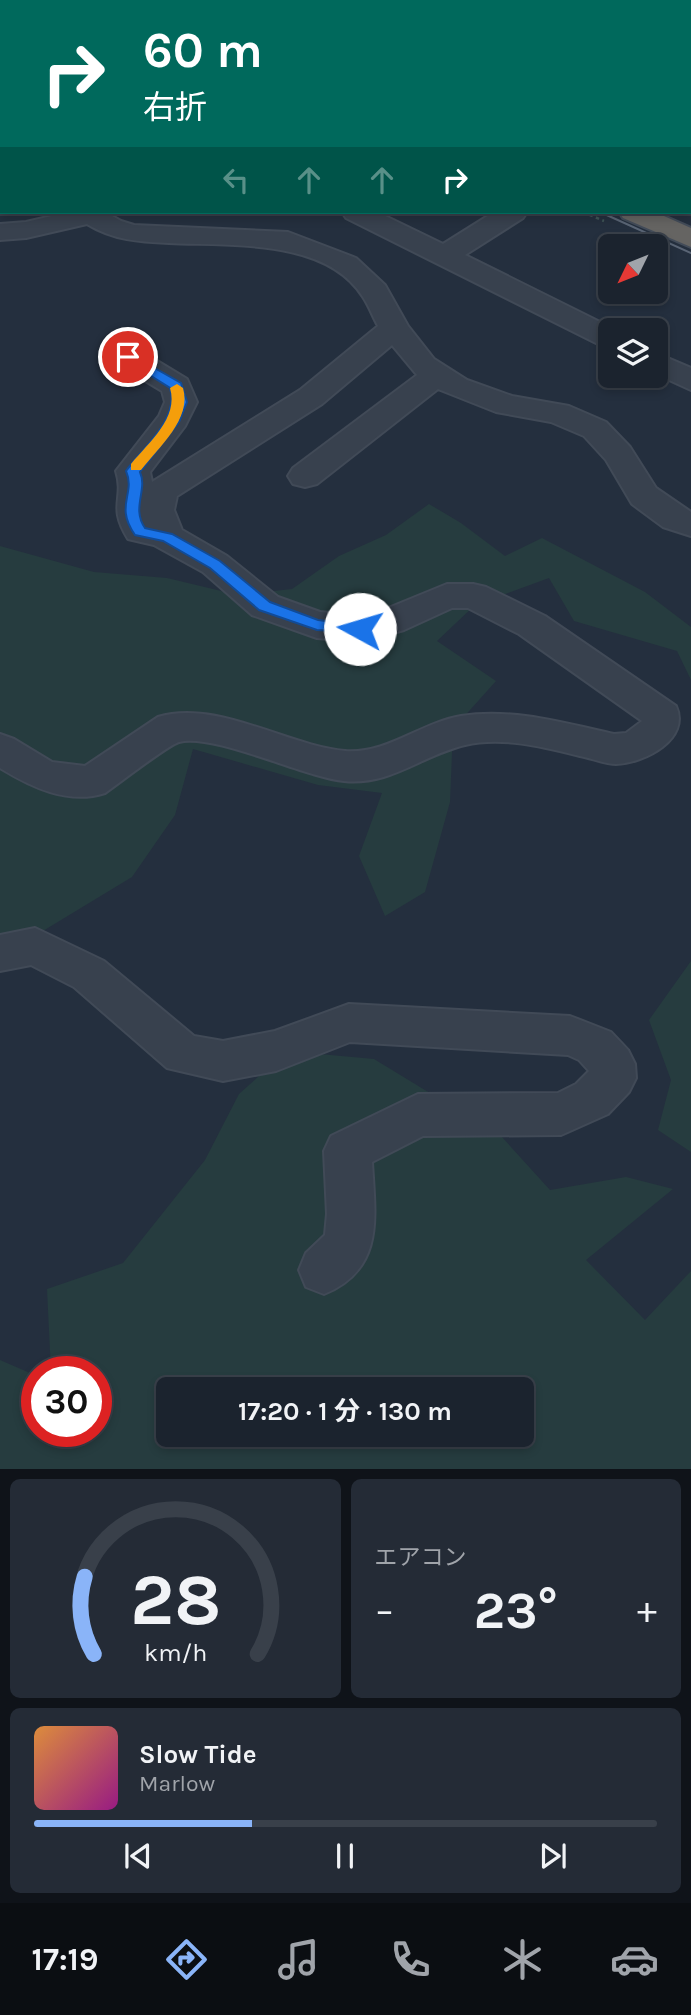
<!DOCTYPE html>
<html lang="ja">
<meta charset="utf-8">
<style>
body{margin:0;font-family:Karla,"Noto Sans JP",sans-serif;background:#242b36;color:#f1f3f6;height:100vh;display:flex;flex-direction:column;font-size:26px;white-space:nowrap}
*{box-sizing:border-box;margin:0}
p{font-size:23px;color:#a0a4aa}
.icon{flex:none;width:38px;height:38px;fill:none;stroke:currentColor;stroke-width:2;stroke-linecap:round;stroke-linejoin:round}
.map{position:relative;height:1469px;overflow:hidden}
.sheet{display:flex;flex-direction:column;gap:10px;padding:10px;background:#0f1319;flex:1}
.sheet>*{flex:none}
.banner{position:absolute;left:0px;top:0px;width:691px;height:214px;box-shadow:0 4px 10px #0003,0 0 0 2px #39404a;background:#00695c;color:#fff;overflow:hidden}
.needle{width:46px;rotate:227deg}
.buttons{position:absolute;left:598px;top:234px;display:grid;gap:14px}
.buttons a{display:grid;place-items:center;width:70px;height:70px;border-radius:10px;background:#1b232e;box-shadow:0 4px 10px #0003,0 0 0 2px #39404a;font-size:35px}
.speed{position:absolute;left:21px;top:1356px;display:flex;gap:14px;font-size:35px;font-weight:700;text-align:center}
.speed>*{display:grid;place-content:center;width:91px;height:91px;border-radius:50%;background:#1b232e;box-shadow:0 4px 10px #0003,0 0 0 2px #39404a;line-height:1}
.speed .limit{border:10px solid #d22;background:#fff;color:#111}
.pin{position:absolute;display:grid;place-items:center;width:60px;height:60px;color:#fff;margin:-30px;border:4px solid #fff;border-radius:50%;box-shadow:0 2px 7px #0007}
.me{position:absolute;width:77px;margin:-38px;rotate:276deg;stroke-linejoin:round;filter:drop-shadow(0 0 5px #0008)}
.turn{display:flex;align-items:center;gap:24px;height:147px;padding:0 28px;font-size:32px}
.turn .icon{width:91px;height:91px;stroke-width:2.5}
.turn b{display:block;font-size:49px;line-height:60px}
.lanes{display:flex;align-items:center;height:66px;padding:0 28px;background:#0003;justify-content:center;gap:35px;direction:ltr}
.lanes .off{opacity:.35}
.big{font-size:52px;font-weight:700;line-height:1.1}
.sheet .card{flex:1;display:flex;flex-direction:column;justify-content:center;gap:10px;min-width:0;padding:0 24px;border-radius:10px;background:#242b36}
.sheet .dial{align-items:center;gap:0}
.dial svg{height:182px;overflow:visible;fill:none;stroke:#39404a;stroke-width:7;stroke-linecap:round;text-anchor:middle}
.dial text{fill:#f1f3f6;stroke:none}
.song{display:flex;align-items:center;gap:21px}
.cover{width:84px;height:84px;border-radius:10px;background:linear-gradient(135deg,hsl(30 70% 55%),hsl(310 70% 35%))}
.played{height:7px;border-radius:4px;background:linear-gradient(90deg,#8ab4f8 35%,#39404a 35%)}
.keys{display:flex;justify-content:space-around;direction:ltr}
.heat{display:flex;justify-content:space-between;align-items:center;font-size:38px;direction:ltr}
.sheet .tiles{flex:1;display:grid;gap:10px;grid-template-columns:1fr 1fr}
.card:last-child{grid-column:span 2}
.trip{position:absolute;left:156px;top:1377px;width:378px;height:70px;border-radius:10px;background:#1b232e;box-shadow:0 4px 10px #0003,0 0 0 2px #39404a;font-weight:700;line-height:70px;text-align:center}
.tabs{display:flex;height:112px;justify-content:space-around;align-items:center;background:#0b0e12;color:#a0a4aa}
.tabs .icon{width:49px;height:49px}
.tabs .current{color:#8ab4f8}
.tabs b{font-size:32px;color:#f1f3f6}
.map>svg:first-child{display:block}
.green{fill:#263c3f;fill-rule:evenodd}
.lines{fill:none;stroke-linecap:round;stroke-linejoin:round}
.minor-casing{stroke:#414a57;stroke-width:4}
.tertiary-casing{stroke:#414a57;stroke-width:4}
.trunk-casing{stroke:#434c59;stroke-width:4}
.path{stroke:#3f5557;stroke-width:2.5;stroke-dasharray:3.5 3.5;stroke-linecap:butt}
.minor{fill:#38414e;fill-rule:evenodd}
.tertiary{fill:#38414e;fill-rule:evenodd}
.trunk{fill:#656462;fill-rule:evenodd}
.tram{stroke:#5a6575;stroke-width:2}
.rail-casing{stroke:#5a6575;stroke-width:5}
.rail{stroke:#1d2633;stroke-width:3.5;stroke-dasharray:11;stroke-linecap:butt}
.route{fill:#1a73e8;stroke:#114b97;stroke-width:2}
.slow{fill:#f59e0b}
</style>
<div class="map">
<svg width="691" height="1469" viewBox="0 0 691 1469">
<rect width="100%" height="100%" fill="#242f3e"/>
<path class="green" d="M429 504 461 523 505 556 542 538 645 592 691 627V680L677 651 574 621 549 578 475 605 437 641 496 681 453 729 450 802 425 892 385 916 359 856 382 793 318 785 193 749 175 815 132 877 0 957V546L94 572 167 578 238 595 292 589 339 556 386 535Z
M691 961V1152L658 1130 671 1080 649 1020Z
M287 1051 374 1059 502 1137 550 1190 626 1177 673 1189 586 1260 645 1320 691 1271V1469H0V1360L37 1376V1432H96V1372H51L47 1289 123 1263 205 1160 239 1094ZM168 1390H522V1435H168Z"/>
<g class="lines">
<g class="minor-casing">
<path id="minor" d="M290 0H317L319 2H292Z
M548 0H577L579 2H550Z
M690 27H691V41H690Z
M0 33H2V48H0Z
M690 127H691V143H690Z
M0 139 2 140V156L0 155Z
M0 178H2L0 195Z
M690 179H691V195H690Z
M69 212H105L121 221 134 225 288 232 356 258 385 285 408 326 434 359 467 380 512 396 569 406 606 422 630 447 656 488 691 512V536L663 527 632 504 606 460 584 436 551 422 496 412 438 389 317 484 305 487 293 484 288 476 293 468 417 375 392 345 322 404 177 496 174 510 182 530 227 556 278 597 320 612 360 616 381 611 447 584H473L486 587 545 616 676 706C691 739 645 763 616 764 605 764 591 758 580 756 544 747 502 736 465 745 422 755 390 786 344 781 304 777 214 733 179 742 168 745 118 784 105 793 68 805 31 787 0 768V734L14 739 52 762 85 766 158 717C216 699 288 746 345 751 388 754 420 723 461 716 513 708 564 723 614 734L626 733 642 721 519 634 468 608H452L404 630 360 642 317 638 252 615 203 572 154 545 128 539C107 505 125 500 116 471L159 416 165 402 162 391 117 364 113 357 117 350 128 348 139 350 187 379 197 402 185 426 150 472 152 482 300 390 378 326C373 317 369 306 363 297 326 238 230 246 169 243 140 242 113 240 87 224L26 238 0 240V224L26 222Z
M342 212H377L443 244 494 212H527L523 218 465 255 618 331H611V348L600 345 346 218Z
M656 353 691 368V390L656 374Z
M35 928 104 961 194 1036 223 1041 275 1031 349 1004 570 1016 611 1032 628 1050 635 1064 636 1078 629 1092 608 1114 561 1135 423 1136 372 1162C375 1217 385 1269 324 1294L306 1287 299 1270 306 1253 325 1235 327 1214 324 1151 331 1136 418 1094 558 1093 576 1084 589 1071 579 1060 568 1055 350 1042 276 1071 223 1081 167 1068 74 987 31 965 0 971V935Z"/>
</g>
<g class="tertiary-casing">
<path id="tertiary" d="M598 0H622L597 2Z"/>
</g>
<g class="trunk-casing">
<path id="trunk" d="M139 0H165L167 2H141Z
M619 212H655L691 228V247L623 218Z"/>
</g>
<path class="path" d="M111 0 114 2
M583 212 604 221"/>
<use href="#minor" class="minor"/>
<use href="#tertiary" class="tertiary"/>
<use href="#trunk" class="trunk"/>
<path class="tram" d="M127 0 131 2
M600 212 691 253"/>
<g class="rail-casing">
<path id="rail" d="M414 0 420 2"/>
</g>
<use href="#rail" class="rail"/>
</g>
<path class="route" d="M128 353 181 383 187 402 179 422 140 472C148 490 131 508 145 528L172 534 220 561 270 602 318 620 366 626 368 629 366 633 317 630 259 610 210 568 163 541 135 535C114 505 136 494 126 471 144 446 179 420 170 388L124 359V354Z"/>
<path class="slow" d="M177 384 183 388C192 419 159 447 141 470H131V464C149 442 179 418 170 388Z"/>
</svg>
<div class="buttons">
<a><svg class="needle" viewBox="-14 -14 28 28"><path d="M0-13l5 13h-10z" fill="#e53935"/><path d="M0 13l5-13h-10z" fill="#a0a4aa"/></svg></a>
<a><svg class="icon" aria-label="layers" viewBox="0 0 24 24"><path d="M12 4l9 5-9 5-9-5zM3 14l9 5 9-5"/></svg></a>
</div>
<div class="speed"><div class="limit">30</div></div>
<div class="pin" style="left:128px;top:357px;background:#d93025"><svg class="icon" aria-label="arrive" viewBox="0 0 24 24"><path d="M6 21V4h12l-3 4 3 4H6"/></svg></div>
<svg class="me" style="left:360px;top:629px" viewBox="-20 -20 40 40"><circle r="19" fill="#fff"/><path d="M0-13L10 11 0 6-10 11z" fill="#1a73e8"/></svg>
<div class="trip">17:20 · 1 分 · 130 m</div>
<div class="banner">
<div class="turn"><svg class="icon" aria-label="right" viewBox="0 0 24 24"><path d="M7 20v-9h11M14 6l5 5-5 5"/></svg><div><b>60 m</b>右折</div></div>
<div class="lanes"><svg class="icon off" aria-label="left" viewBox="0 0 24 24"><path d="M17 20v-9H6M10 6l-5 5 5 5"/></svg><svg class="icon off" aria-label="ahead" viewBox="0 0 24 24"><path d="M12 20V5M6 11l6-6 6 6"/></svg><svg class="icon off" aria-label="ahead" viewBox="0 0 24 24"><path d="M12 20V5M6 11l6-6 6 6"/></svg><svg class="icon" aria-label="right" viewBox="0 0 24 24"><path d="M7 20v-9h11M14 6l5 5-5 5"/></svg></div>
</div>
</div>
<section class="sheet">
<div class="tiles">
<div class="card dial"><svg viewBox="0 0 100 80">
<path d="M14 69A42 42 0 1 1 86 69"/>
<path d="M14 69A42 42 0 0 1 10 35" stroke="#8ab4f8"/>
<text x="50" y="56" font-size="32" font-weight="700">28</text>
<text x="50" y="72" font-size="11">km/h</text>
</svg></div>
<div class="card"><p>エアコン</p>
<div class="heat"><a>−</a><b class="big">23°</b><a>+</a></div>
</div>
<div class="card">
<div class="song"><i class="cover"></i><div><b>Slow Tide</b><p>Marlow</p></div></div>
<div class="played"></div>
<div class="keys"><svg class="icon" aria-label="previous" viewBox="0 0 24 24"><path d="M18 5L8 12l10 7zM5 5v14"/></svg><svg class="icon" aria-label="pause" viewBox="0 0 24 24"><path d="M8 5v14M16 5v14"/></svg><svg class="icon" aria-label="next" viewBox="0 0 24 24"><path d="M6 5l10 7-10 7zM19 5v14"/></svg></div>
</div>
</div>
</section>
<nav class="tabs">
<b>17:19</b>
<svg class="icon current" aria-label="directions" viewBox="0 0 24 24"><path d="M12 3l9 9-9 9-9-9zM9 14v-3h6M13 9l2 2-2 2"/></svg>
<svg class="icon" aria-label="music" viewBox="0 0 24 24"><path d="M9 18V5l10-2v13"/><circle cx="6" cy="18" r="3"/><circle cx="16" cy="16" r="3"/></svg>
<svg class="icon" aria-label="phone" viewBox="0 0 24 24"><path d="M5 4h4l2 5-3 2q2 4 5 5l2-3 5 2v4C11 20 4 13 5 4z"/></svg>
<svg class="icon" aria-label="climate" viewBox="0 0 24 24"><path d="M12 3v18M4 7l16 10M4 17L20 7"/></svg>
<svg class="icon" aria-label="car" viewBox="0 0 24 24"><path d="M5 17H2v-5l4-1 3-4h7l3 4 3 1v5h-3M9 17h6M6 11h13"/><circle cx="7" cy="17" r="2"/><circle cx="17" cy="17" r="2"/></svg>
</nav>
